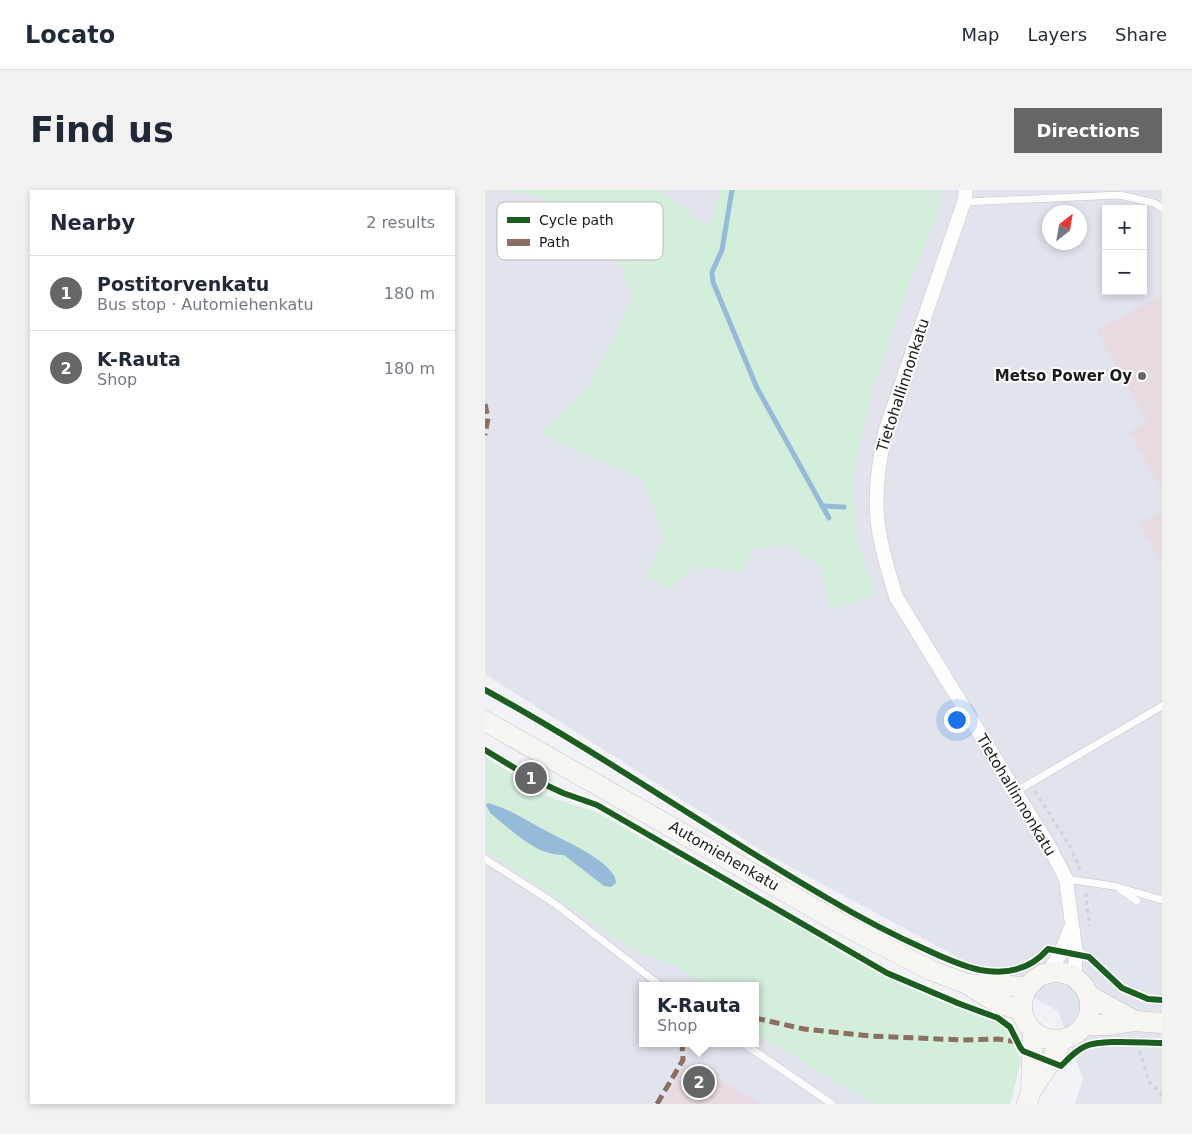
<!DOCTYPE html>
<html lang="en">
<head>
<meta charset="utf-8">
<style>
	:root { --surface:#fff; --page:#f2f2f3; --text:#1f2937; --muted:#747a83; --line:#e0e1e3; --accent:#656667 }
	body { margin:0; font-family:"DejaVu Sans",sans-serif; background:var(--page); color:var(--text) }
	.controls { position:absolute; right:15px; top:15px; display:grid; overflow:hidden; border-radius:0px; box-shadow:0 2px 8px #0003 }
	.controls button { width:45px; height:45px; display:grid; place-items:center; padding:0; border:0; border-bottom:1px solid var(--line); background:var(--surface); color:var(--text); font:25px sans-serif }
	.compass { position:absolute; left:557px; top:15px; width:45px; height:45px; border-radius:50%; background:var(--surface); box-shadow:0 2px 8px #0003; rotate:31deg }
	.you { position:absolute; left:471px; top:529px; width:18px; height:18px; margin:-12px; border:4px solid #fff; border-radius:50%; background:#1a73e8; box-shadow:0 0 0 8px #1a73e833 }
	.badge { display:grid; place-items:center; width:32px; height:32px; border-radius:50%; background:var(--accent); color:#fff; font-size:16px; font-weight:700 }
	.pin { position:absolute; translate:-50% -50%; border:2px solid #fff; box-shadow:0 1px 5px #0006 }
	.popup { position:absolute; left:154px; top:792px; width:120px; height:65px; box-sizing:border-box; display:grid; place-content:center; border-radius:0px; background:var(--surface); filter:drop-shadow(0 1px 4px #0005); font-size:16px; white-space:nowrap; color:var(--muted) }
	.popup b { font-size:19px; color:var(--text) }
	.popup::after { content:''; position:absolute; left:50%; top:100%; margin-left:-10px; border:10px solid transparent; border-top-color:var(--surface) }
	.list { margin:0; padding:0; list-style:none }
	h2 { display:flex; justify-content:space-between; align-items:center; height:65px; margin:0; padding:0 20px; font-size:21px }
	h2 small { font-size:16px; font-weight:400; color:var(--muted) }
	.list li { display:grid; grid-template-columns:32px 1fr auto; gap:15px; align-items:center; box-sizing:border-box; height:75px; padding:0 20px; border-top:1px solid var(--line) }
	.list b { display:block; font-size:19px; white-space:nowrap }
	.list p { margin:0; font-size:16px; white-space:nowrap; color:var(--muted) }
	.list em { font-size:16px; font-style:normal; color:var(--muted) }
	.map { position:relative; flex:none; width:677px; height:914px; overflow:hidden; border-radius:0px }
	header { display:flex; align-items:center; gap:30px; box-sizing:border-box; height:70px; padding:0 25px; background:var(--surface); border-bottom:1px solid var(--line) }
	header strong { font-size:24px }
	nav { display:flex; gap:28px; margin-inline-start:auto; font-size:18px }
	.intro { display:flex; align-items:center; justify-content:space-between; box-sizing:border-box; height:120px; padding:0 30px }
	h1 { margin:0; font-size:35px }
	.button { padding:12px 22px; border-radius:0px; background:var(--accent); color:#fff; font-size:18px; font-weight:700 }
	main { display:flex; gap:30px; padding:0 30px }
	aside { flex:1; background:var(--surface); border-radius:0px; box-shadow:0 2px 8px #0003 }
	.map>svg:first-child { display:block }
	.built { fill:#e1e4ec; fill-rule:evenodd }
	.green { fill:#d3efdc; fill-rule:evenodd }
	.water { fill:#95bbd9 }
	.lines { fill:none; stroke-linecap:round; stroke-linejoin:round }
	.stream { stroke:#95bbd9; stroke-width:5 }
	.building { fill:#e7dae0 }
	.lane-casing { stroke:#c4c4c7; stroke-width:8 }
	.street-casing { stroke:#c4c4c7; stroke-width:15 }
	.secondary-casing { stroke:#c4c4c7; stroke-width:21 }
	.path { stroke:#d2d3d3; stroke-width:3; stroke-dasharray:4 4; stroke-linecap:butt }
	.lane { stroke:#fdfdfe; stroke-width:7 }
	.street { stroke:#fdfdfe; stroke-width:14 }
	.secondary { stroke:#f7f5f2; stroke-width:20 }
	.quiet { stroke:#8d6e63; stroke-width:5; stroke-dasharray:10 5; stroke-linecap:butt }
	.cycleway-casing { stroke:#fff; stroke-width:9 }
	.cycleway { stroke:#1b5e20; stroke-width:6 }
	.poi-dot { fill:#656667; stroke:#fff; stroke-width:2 }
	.labels { text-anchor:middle; stroke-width:4; stroke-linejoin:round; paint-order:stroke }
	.poi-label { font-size:15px; font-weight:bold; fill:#191a1b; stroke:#fff; text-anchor:end }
	.street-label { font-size:15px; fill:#191a1b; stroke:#fff }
	.key { fill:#fff; stroke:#bababb; stroke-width:1 }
	.key-label { font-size:14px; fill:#191a1b }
</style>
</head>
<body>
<header>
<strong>Locato</strong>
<nav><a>Map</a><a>Layers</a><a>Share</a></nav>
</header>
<div class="intro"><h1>Find us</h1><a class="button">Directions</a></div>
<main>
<aside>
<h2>Nearby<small>2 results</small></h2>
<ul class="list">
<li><span class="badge">1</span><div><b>Postitorvenkatu</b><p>Bus stop · Automiehenkatu</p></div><em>180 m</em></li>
<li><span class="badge">2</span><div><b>K-Rauta</b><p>Shop</p></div><em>180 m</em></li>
</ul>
</aside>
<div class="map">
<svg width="677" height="914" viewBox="0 0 677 914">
	<rect width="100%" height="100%" fill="#f1f2f5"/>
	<g class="built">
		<path d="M0,0H677V914H590L598,889L573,821L287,667L0,484ZM621,19H658V101H621ZM564,22H594V52H564Z"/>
		<path d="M0,567L61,606L113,623L385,777L445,807L512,832L523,841L536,870L525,914H0ZM158,796H270V853H158Z"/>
	</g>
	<g class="green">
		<path d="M21,0H174L224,38L236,0H456L452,24L420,104L386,203L368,287L370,344L391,406L345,418L336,377L301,355L268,358L257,381L208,377L186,400L160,387L179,349L159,290L56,244L103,197L133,141L147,106L136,75L85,48L57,7Z"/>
		<path d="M0,567L61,606L113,623L385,777L445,807L512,832L523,841L536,870L525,914H389L270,843V796H218C200,778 182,770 157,765L0,660ZM3,613C17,616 52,633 63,642C70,649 76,659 83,667C76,663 68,666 60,662C39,652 22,637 5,623Z"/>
	</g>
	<path class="water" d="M3,613C26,619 45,633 65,643C84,653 110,664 124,679C128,684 131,687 131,693L126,697L119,696L79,665C50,666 26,639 5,623L1,615Z"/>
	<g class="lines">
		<g class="stream">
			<path d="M247,0L237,60L227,82L228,92L272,198L344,328"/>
			<path d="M337,316L359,317"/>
		</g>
	</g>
	<g class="building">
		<path d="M677,104V300L644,242L662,232L612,140Z"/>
		<path d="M677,321V375L654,334Z"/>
		<path d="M50,579L58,584L56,587L48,582Z"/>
		<path d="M202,871L276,914H177Z"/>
	</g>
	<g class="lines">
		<g class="lane-casing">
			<g id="lane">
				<path d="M479,12L635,5L669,13L677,18"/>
				<path d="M530,602L677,516"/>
				<path d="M0,669L69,713L176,796"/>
				<path d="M581,689L629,696L677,710"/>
				<path d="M636,700L652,711"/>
				<path d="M258,853L347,914"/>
			</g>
		</g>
		<g class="street-casing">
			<g id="street">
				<path d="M481,0L479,12L400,242C395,269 390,296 392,324C394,352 403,380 411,407L565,658L581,689L591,764L589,787"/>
				<path d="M563,783L576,762L586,737"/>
			</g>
		</g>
		<g class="secondary-casing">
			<g id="secondary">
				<path d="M0,531L360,736L445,780L482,794L511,812L537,821"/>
				<circle cx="571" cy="816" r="34"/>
				<path d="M484,794L543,797"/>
				<path d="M603,805L650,831"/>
				<path d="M599,835H625L650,831L677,833"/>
				<path d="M546,901L566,871L577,850"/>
				<path d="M542,914L546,901L548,841"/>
			</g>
		</g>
		<g class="path">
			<path d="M550,601L586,658L595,680"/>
			<path d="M601,703L604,736"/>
			<path d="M652,853L664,892L677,905"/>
		</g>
		<use href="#lane" class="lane"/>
		<use href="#street" class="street"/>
		<use href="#secondary" class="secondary"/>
		<g class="quiet">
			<path d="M0,214L3,228L0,245"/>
			<path d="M270,828L319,839L385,846L478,850L513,849L533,852"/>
			<path d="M172,914L198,870L197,853"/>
		</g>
		<g class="cycleway-casing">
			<g id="cycleway">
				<path d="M0,500C117,564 226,641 342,708C374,727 408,745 442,760C459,768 477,776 495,780C522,785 545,780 563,759L604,767L637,798L663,809L677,810"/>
				<path d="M0,560L46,588L78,603L112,615L402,783L475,814L513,828L525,837L535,857L538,861L576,876C584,868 591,860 601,856C617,849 658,853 677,853"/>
			</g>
		</g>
		<use href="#cycleway" class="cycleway"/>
	</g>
	<circle class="poi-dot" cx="657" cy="186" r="5"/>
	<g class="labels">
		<g class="poi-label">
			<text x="647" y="191">Metso Power Oy</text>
		</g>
		<g class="street-label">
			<text transform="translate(418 195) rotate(-72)" y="5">Tietohallinnonkatu</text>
			<text transform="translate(531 605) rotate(59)" y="5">Tietohallinnonkatu</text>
			<text transform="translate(239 666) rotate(30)" y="5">Automiehenkatu</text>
		</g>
	</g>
	<rect x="12" y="12" width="166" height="58" rx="8" class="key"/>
	<rect x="22" y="27" width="23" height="6" fill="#1b5e20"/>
	<rect x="22" y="49" width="23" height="7" fill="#8d6e63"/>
	<g class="key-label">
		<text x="54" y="35">Cycle path</text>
		<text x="54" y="57">Path</text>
	</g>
</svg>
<div class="controls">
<button>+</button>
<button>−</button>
</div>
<svg class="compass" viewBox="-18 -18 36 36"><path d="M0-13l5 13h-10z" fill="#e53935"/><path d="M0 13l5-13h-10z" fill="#747a83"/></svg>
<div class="you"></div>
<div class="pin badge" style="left:46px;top:588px">1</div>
<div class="pin badge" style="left:214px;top:892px">2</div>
<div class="popup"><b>K-Rauta</b>Shop</div>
</div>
</main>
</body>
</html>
